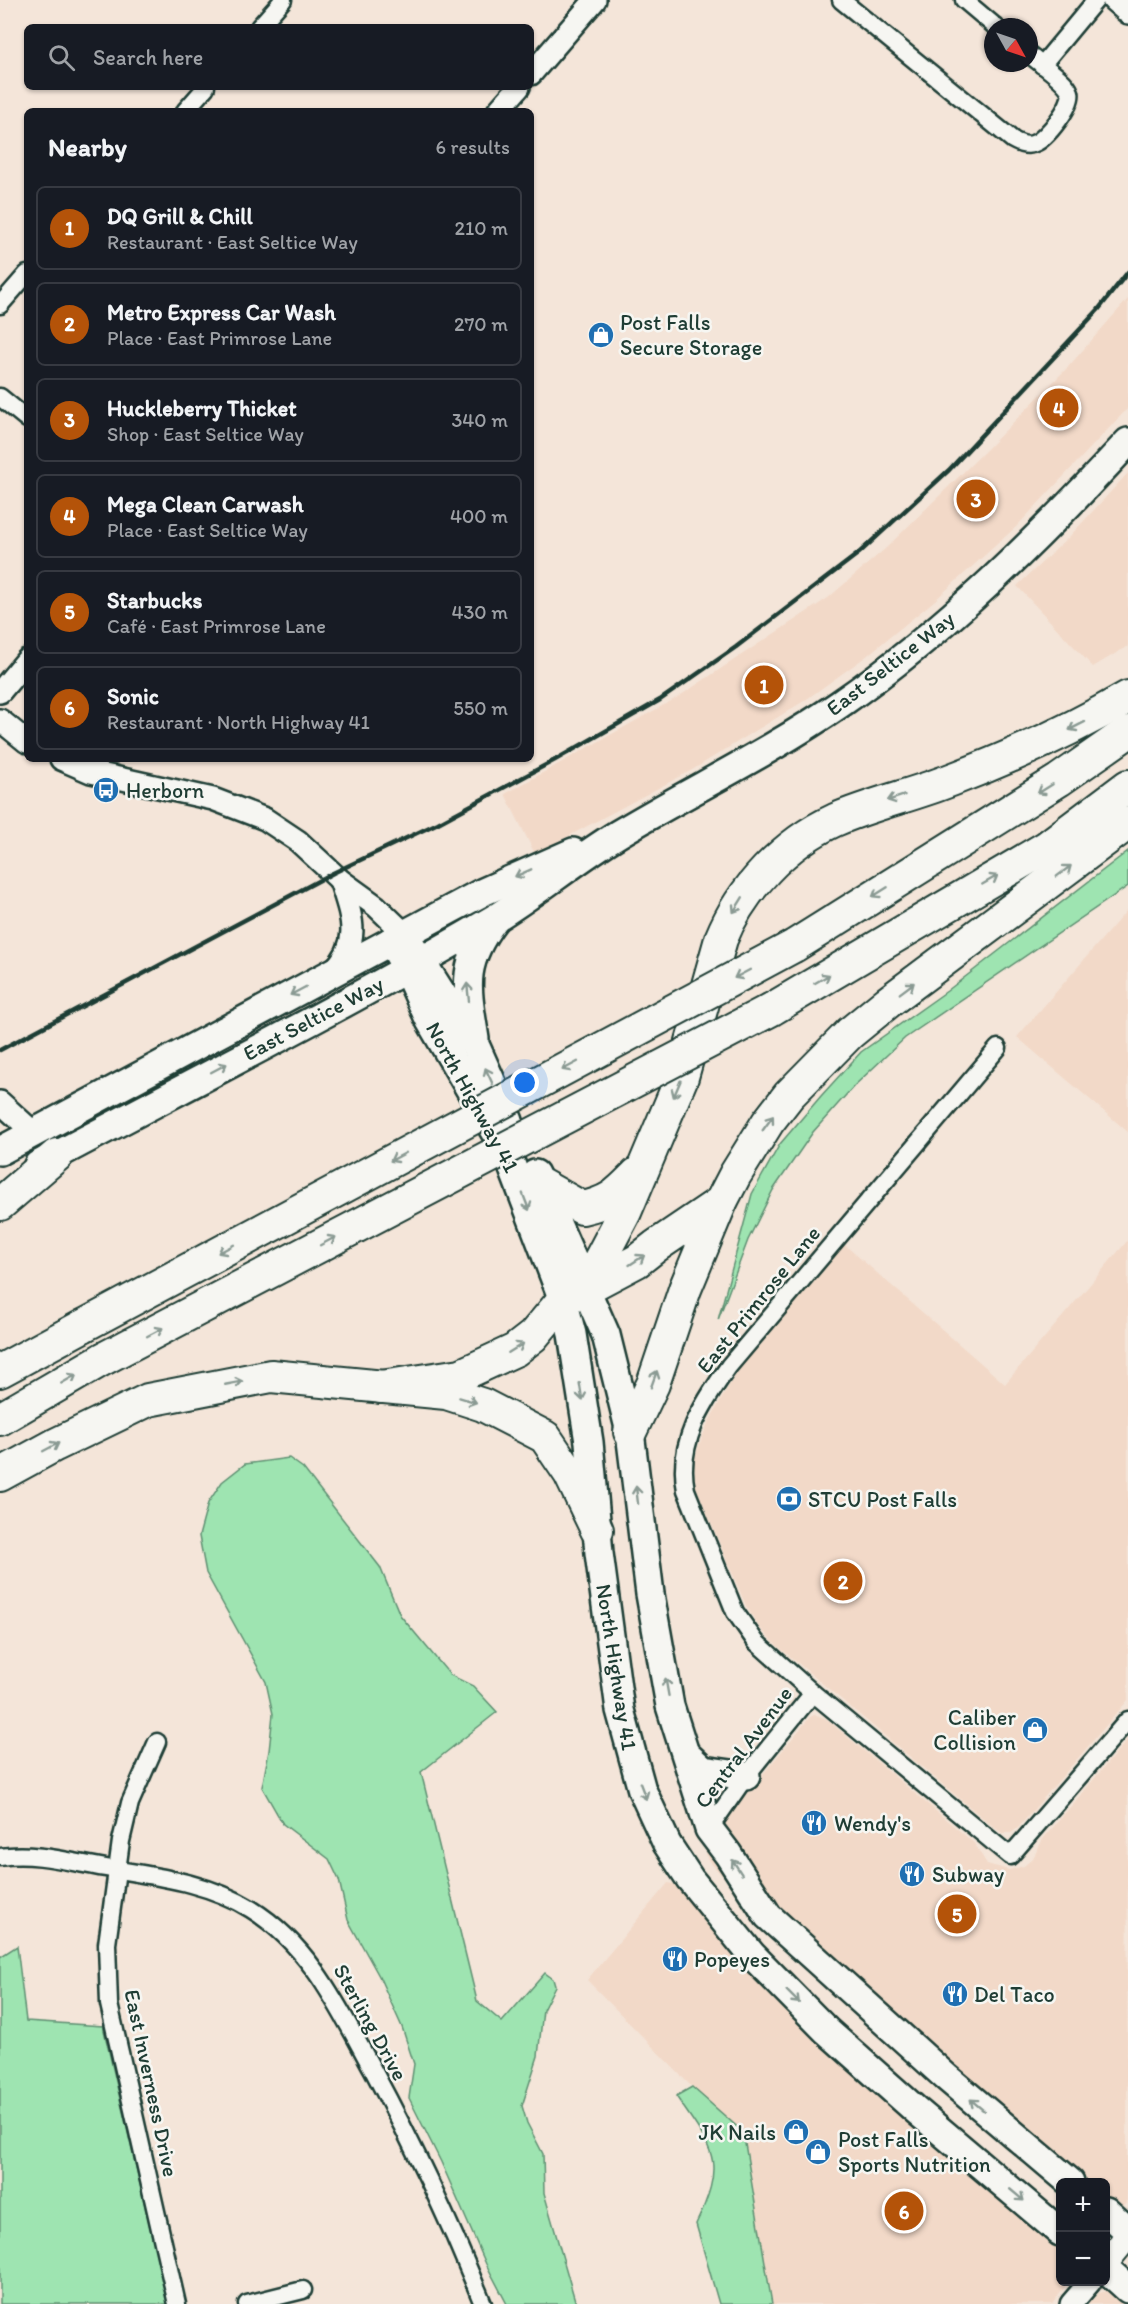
<!DOCTYPE html>
<html lang="en">
<head>
<meta charset="utf-8">
<style>
	:root { --surface:#171b24; --page:#20242c; --text:#f1f3f6; --muted:#9ea1a6; --line:#363941; --accent:#b45309 }
	body { margin:0; font-family:Itim,sans-serif; background:var(--page); color:var(--text) }
	.controls { position:absolute; right:18px; bottom:18px; display:grid; overflow:hidden; border-radius:9px; box-shadow:0 2px 4px #0004 }
	.controls button { width:54px; height:54px; display:grid; place-items:center; padding:0; border:0; border-bottom:2px solid var(--line); background:var(--surface); color:var(--text); font:30px sans-serif }
	.compass { position:absolute; left:984px; top:18px; width:54px; height:54px; border-radius:50%; background:var(--surface); box-shadow:0 2px 4px #0004; rotate:130deg }
	.you { position:absolute; left:525px; top:1083px; width:21px; height:21px; margin:-15px; border:4px solid #fff; border-radius:50%; background:#1a73e8; box-shadow:0 0 0 9px #1a73e833 }
	.badge { display:grid; place-items:center; width:39px; height:39px; border-radius:50%; background:var(--accent); color:#fff; font-size:20px; font-weight:700 }
	.pin { position:absolute; translate:-50% -50%; border:3px solid #fff; box-shadow:0 2px 6px #0006 }
	.list { margin:0; padding:0; list-style:none }
	h2 { display:flex; justify-content:space-between; align-items:center; height:78px; margin:0; padding:0 24px; font-size:26px }
	h2 small { font-size:20px; font-weight:400; color:var(--muted) }
	.list li { display:grid; grid-template-columns:39px 1fr auto; gap:18px; align-items:center; box-sizing:border-box; height:84px; margin:0 12px 12px; padding:0 12px; border:2px solid var(--line); border-radius:9px }
	.list b { display:block; font-size:22px; white-space:nowrap }
	.list p { margin:0; font-size:20px; white-space:nowrap; color:var(--muted) }
	.list em { font-size:20px; font-style:normal; color:var(--muted) }
	.icon { flex:none; width:33px; height:33px; fill:none; stroke:currentColor; stroke-width:2; stroke-linecap:round; stroke-linejoin:round }
	.map { position:relative; flex:none; width:1128px; height:2304px; overflow:hidden }
	.search { position:absolute; background:var(--surface); box-shadow:0 2px 4px #0004; left:24px; top:24px; width:510px; height:66px; display:flex; align-items:center; gap:15px; box-sizing:border-box; padding:0 21px; border-radius:9px; color:var(--muted); font-size:22px }
	.panel { position:absolute; background:var(--surface); box-shadow:0 2px 4px #0004; left:24px; top:108px; width:510px; height:654px; border-radius:9px }
	.map>svg:first-child { display:block }
	.built { fill:#f2d9c8 }
	.green { fill:#9ee4b1; stroke:#5e9072; stroke-width:1.5 }
	.lines { fill:none; stroke-linecap:round; stroke-linejoin:round }
	.minor-casing { stroke:#1f3d34; stroke-width:21 }
	.tertiary-casing { stroke:#1f3d34; stroke-width:26 }
	.secondary-casing { stroke:#1f3d34; stroke-width:28 }
	.primary-casing { stroke:#1f3d34; stroke-width:32 }
	.motorway-casing { stroke:#1f3d34; stroke-width:36 }
	.minor { stroke:#f6f6f2; stroke-width:16 }
	.tertiary { stroke:#f6f6f2; stroke-width:21 }
	.secondary { stroke:#f6f6f2; stroke-width:24 }
	.primary { stroke:#f6f6f2; stroke-width:27 }
	.motorway { stroke:#f6f6f2; stroke-width:32 }
	.rail { stroke:#1f3d34; stroke-width:4.5 }
	.motorway-bridge-casing { stroke:#1f3d34; stroke-width:36; stroke-linecap:butt }
	.motorway-bridge { stroke:#f6f6f2; stroke-width:32 }
	.oneway { stroke:#8a9a93 }
	.labels { text-anchor:middle; stroke-width:5; stroke-linejoin:round; paint-order:stroke }
	.poi-label { font-size:22px; fill:#1f3d34; stroke:#f6f6f2; text-anchor:start }
	.street-label { font-size:22px; fill:#1f3d34; stroke:#f6f6f2 }
</style>
</head>
<body>
<div class="map">
<svg width="1128" height="2304" viewBox="0 0 1128 2304">
	<rect width="100%" height="100%" fill="#f4e5d9"/>
	<filter id="ink" filterUnits="userSpaceOnUse"><feTurbulence type="fractalNoise" baseFrequency=".0167" numOctaves="2"/><feDisplacementMap in="SourceGraphic" scale="12" xChannelSelector="R" yChannelSelector="G"/><feConvolveMatrix kernelMatrix="1 2 1 2 8 2 1 2 1" color-interpolation-filters="sRGB"/></filter>
	<g filter="url(#ink)">
		<g class="built">
			<path d="M1128,299V408L1016,527L934,601L864,658L804,701L692,770L535,854L505,794L678,697L828,598L886,548L985,451L1068,367Z"/>
			<path d="M1128,473V646L1093,667L1017,586L1069,537Z"/>
			<path d="M1128,909V1132L1017,1037Z"/>
			<path d="M839,1240L1005,1384L1128,1240V1700L1018,1828L1011,1833H1002L996,1829L774,1643L760,1628L746,1606L696,1487L694,1462L699,1445L708,1423L731,1382L748,1354Z"/>
			<path d="M814,1715L825,1718L974,1843L987,1864L1009,1870L1024,1866L1033,1858L1043,1839L1128,1739L1127,2203L1117,2209L1106,2212V2182H1060L757,1913L707,1859L705,1844L709,1839L810,1717Z"/>
			<path d="M668,1883L674,1884L709,1924L931,2134L1060,2251V2282H1069L1052,2304H772L743,2132L692,2087L587,1980Z"/>
			<path d="M1111,2290L1128,2299V2304H1088L1099,2293Z"/>
		</g>
		<g class="green">
			<path d="M1128,851V886L905,1038L854,1086L813,1132L773,1190L748,1240L718,1320L752,1194L780,1144L821,1096L861,1052L947,991Z"/>
			<path d="M289,1458L303,1468L380,1567L400,1615L450,1675L473,1686L497,1712L421,1772L477,2001L502,2022L545,1973L553,1979L555,1986L543,2010L538,2056L522,2106L527,2123L543,2154L544,2193L576,2304H507L486,2264L441,2162L409,2098L414,2064L402,2027L379,1976L348,1920L339,1880L329,1859L283,1824L262,1787L269,1751L273,1714L266,1682L206,1573L199,1536L208,1503L222,1482L245,1464Z"/>
			<path d="M17,1946L26,2021L103,2026L168,2304H0V1957Z"/>
			<path d="M692,2087L743,2132L772,2304H719L696,2224C727,2159 713,2151 676,2096Z"/>
		</g>
		<g class="lines">
			<g class="minor-casing">
				<g id="minor">
					<path d="M841,0L1013,140C1020,144 1028,147 1035,143C1046,139 1074,104 1070,92C1066,80 1039,63 1029,54"/>
					<path d="M964,0L996,27"/>
					<path d="M259,27L283,0"/>
					<path d="M1042,65L1096,0"/>
					<path d="M185,111L206,87"/>
					<path d="M0,305L27,274"/>
					<path d="M0,397L27,419"/>
					<path d="M998,1048L729,1366C703,1403 676,1443 686,1490L735,1612L756,1642L813,1693L1010,1856L1128,1720"/>
					<path d="M157,1742L130,1803L121,1841L107,1944L109,2004L177,2304"/>
					<path d="M709,1829L746,1776L813,1693"/>
					<path d="M0,1857C36,1851 77,1864 112,1869C160,1877 209,1883 251,1909C311,1946 340,2010 373,2070C414,2146 451,2224 483,2304"/>
					<path d="M247,2304L303,2290"/>
				</g>
			</g>
			<g class="tertiary-casing">
				<g id="tertiary">
					<path d="M1113,0L1128,13"/>
					<path d="M531,74L595,0"/>
					<path d="M498,111L519,87"/>
					<path d="M0,692L27,660"/>
					<path d="M0,720L27,742"/>
					<path d="M61,759L91,772L213,799L265,819L298,841L340,880L376,906L405,934"/>
					<path d="M333,971C363,941 351,915 340,880"/>
					<path d="M0,1102L33,1132"/>
					<path d="M1071,2304L1090,2282"/>
				</g>
			</g>
			<g class="secondary-casing">
				<path id="secondary" d="M1106,2263L1128,2236"/>
			</g>
			<g class="primary-casing">
				<g id="primary">
					<path d="M391,941L406,968L430,1021L507,1153L563,1300L572,1334L589,1442L599,1553L620,1710L642,1790L667,1844L690,1879L752,1955L827,2031L917,2111L1060,2232"/>
					<path d="M413,948L477,1049L509,1121"/>
					<path d="M475,1039C467,988 460,965 494,920"/>
					<path d="M0,1151L483,892L573,852"/>
					<path d="M38,1165C190,1084 344,1007 492,920C535,894 574,861 618,834C691,790 769,753 840,704C947,630 1040,537 1128,442"/>
					<path d="M535,1174L606,1335L630,1432L650,1594L670,1706L709,1829L728,1854L768,1916L946,2077L1070,2182"/>
					<path d="M687,1755L703,1770L746,1776"/>
					<path d="M1106,2211L1128,2231"/>
					<path d="M1106,2269L1128,2289"/>
				</g>
			</g>
			<g class="motorway-casing">
				<g id="motorway">
					<path d="M794,946L1059,780L1128,732"/>
					<path d="M772,1009L1047,847L1128,786"/>
					<path d="M541,1185L582,1208C611,1202 617,1194 637,1174"/>
					<path d="M0,1204L57,1155"/>
					<path d="M585,1288L625,1212L682,1077L721,939C741,889 785,843 835,820C872,804 913,795 951,780C1012,757 1071,730 1128,697"/>
					<path d="M0,1371L83,1326"/>
					<path d="M381,1387L461,1375L515,1350L533,1336L563,1300L637,1261L656,1246L721,1202L735,1175L768,1122L789,1095L850,1033L888,1002L1128,823"/>
					<path d="M0,1419L103,1359"/>
					<path d="M630,1432L653,1384L685,1289L721,1202"/>
					<path d="M0,1475L55,1445L148,1400L271,1376L446,1393L483,1405L545,1437L570,1474L597,1530"/>
				</g>
			</g>
			<use href="#minor" class="minor"/>
			<use href="#tertiary" class="tertiary"/>
			<use href="#secondary" class="secondary"/>
			<use href="#primary" class="primary"/>
			<use href="#motorway" class="motorway"/>
			<path class="rail" d="M0,1050L333,873L438,823L555,760L660,700L736,647L859,553L949,470L1098,310L1128,272"/>
			<g class="motorway-bridge-casing">
				<g id="motorway-bridge">
					<path d="M83,1326L794,946"/>
					<path d="M103,1359L772,1009"/>
				</g>
			</g>
			<use href="#motorway-bridge" class="motorway-bridge"/>
		</g>
		<defs><path id="oneway-shaft" d="M-6 0H5M1.5-3L5.5 0L1.5 3" fill="none" stroke-width="1.6" stroke-linecap="round" stroke-linejoin="round" transform="scale(1.5)"/></defs>
		<g class="oneway">
			<use href="#oneway-shaft" transform="translate(1077 726) rotate(153)"/>
			<use href="#oneway-shaft" transform="translate(1045 789) rotate(148)"/>
			<use href="#oneway-shaft" transform="translate(896 798) rotate(162)"/>
			<use href="#oneway-shaft" transform="translate(1064 871) rotate(-37)"/>
			<use href="#oneway-shaft" transform="translate(523 873) rotate(156)"/>
			<use href="#oneway-shaft" transform="translate(990 880) rotate(-30)"/>
			<use href="#oneway-shaft" transform="translate(880 892) rotate(148)"/>
			<use href="#oneway-shaft" transform="translate(738 905) rotate(122)"/>
			<use href="#oneway-shaft" transform="translate(742 974) rotate(152)"/>
			<use href="#oneway-shaft" transform="translate(822 979) rotate(-30)"/>
			<use href="#oneway-shaft" transform="translate(907 988) rotate(-37)"/>
			<use href="#oneway-shaft" transform="translate(298 991) rotate(152)"/>
			<use href="#oneway-shaft" transform="translate(468 992) rotate(-96)"/>
			<use href="#oneway-shaft" transform="translate(570 1066) rotate(152)"/>
			<use href="#oneway-shaft" transform="translate(219 1068) rotate(-28)"/>
			<use href="#oneway-shaft" transform="translate(489 1076) rotate(-115)"/>
			<use href="#oneway-shaft" transform="translate(677 1089) rotate(113)"/>
			<use href="#oneway-shaft" transform="translate(768 1123) rotate(-54)"/>
			<use href="#oneway-shaft" transform="translate(398 1157) rotate(152)"/>
			<use href="#oneway-shaft" transform="translate(526 1202) rotate(69)"/>
			<use href="#oneway-shaft" transform="translate(328 1241) rotate(-28)"/>
			<use href="#oneway-shaft" transform="translate(226 1249) rotate(152)"/>
			<use href="#oneway-shaft" transform="translate(637 1260) rotate(-33)"/>
			<use href="#oneway-shaft" transform="translate(155 1332) rotate(-28)"/>
			<use href="#oneway-shaft" transform="translate(516 1348) rotate(-32)"/>
			<use href="#oneway-shaft" transform="translate(69 1379) rotate(-30)"/>
			<use href="#oneway-shaft" transform="translate(654 1379) rotate(-70)"/>
			<use href="#oneway-shaft" transform="translate(234 1383) rotate(-11)"/>
			<use href="#oneway-shaft" transform="translate(581 1392) rotate(81)"/>
			<use href="#oneway-shaft" transform="translate(468 1400) rotate(17)"/>
			<use href="#oneway-shaft" transform="translate(51 1447) rotate(-28)"/>
			<use href="#oneway-shaft" transform="translate(637 1495) rotate(-97)"/>
			<use href="#oneway-shaft" transform="translate(667 1687) rotate(-100)"/>
			<use href="#oneway-shaft" transform="translate(643 1791) rotate(69)"/>
			<use href="#oneway-shaft" transform="translate(737 1867) rotate(-123)"/>
			<use href="#oneway-shaft" transform="translate(793 1997) rotate(45)"/>
			<use href="#oneway-shaft" transform="translate(977 2105) rotate(-140)"/>
			<use href="#oneway-shaft" transform="translate(1017 2195) rotate(40)"/>
		</g>
	</g>
	<defs>
		<g id="shop-disc" transform="scale(1.35)"><circle r="9.5" fill="#1f6fb2" stroke="#f6f6f2"/><path d="M-5-2.5h2.3a2.7 3.5 0 0 1 5.4 0H5L5.5 6h-11ZM-1.5-2.5h3a1.5 2.3 0 0 0-3 0Z" fill="#fff"/></g>
		<g id="bus-disc" transform="scale(1.35)"><circle r="9.5" fill="#1f6fb2" stroke="#f6f6f2"/><path d="M-5-6H5V4H4V6H2V4H-2V6H-4V4H-5ZM-3.5-4V0h7V-4ZM-3.5 1.2v1.5H-2V1.2ZM2 1.2v1.5H3.5V1.2Z" fill="#fff"/></g>
		<g id="bank-disc" transform="scale(1.35)"><circle r="9.5" fill="#1f6fb2" stroke="#f6f6f2"/><path d="M-6-4H6V4H-6ZM0-2.3a2.3 2.3 0 1 0 0 4.6a2.3 2.3 0 1 0 0-4.6Z" fill="#fff"/></g>
		<g id="restaurant-disc" transform="scale(1.35)"><circle r="9.5" fill="#1f6fb2" stroke="#f6f6f2"/><path d="M-5-6h1v4h1v-4h1v4h1v-4h1v5L-1.5 .5V6h-2V.5L-5-1ZM5-6V6H3V1.5H1.5Q1.5-4 5-6Z" fill="#fff"/></g>
	</defs>
	<g fill-rule="evenodd">
		<use href="#shop-disc" x="601" y="335"/>
		<use href="#bus-disc" x="106" y="790"/>
		<use href="#bank-disc" x="789" y="1499"/>
		<use href="#shop-disc" x="1035" y="1730"/>
		<use href="#restaurant-disc" x="814" y="1823"/>
		<use href="#restaurant-disc" x="912" y="1874"/>
		<use href="#restaurant-disc" x="675" y="1959"/>
		<use href="#restaurant-disc" x="955" y="1994"/>
		<use href="#shop-disc" x="796" y="2132"/>
		<use href="#shop-disc" x="818" y="2152"/>
	</g>
	<g class="labels">
		<g class="poi-label">
			<text x="620" y="330">Post Falls<tspan x="620" dy="25">Secure Storage</tspan></text>
			<text x="126" y="798">Herborn</text>
			<text x="808" y="1507">STCU Post Falls</text>
			<text x="1016" y="1725" text-anchor="end">Caliber<tspan x="1016" dy="25">Collision</tspan></text>
			<text x="834" y="1831">Wendy's</text>
			<text x="932" y="1882">Subway</text>
			<text x="694" y="1967">Popeyes</text>
			<text x="974" y="2002">Del Taco</text>
			<text x="776" y="2140" text-anchor="end">JK Nails</text>
			<text x="838" y="2147">Post Falls<tspan x="838" dy="25">Sports Nutrition</tspan></text>
		</g>
		<g class="street-label">
			<text transform="translate(890 663) rotate(-38)" y="8">East Seltice Way</text>
			<text transform="translate(313 1018) rotate(-28)" y="8">East Seltice Way</text>
			<text transform="translate(473 1097) rotate(61)" y="8">North Highway 41</text>
			<text transform="translate(758 1299) rotate(-51)" y="8">East Primrose Lane</text>
			<text transform="translate(617 1667) rotate(81)" y="8">North Highway 41</text>
			<text transform="translate(743 1747) rotate(-53)" y="8">Central Avenue</text>
			<text transform="translate(371 2022) rotate(61)" y="8">Sterling Drive</text>
			<text transform="translate(152 2083) rotate(78)" y="8">East Inverness Drive</text>
		</g>
	</g>
</svg>
<div class="controls">
<button>+</button>
<button>−</button>
</div>
<svg class="compass" viewBox="-18 -18 36 36"><path d="M0-13l5 13h-10z" fill="#e53935"/><path d="M0 13l5-13h-10z" fill="#9ea1a6"/></svg>
<div class="you"></div>
<div class="pin badge" style="left:764px;top:685px">1</div>
<div class="pin badge" style="left:843px;top:1581px">2</div>
<div class="pin badge" style="left:976px;top:499px">3</div>
<div class="pin badge" style="left:1059px;top:408px">4</div>
<div class="pin badge" style="left:957px;top:1914px">5</div>
<div class="pin badge" style="left:904px;top:2211px">6</div>
<div class="search"><svg class="icon" aria-label="search" viewBox="0 0 24 24"><circle cx="10" cy="10" r="6"/><path d="M15 15l6 6"/></svg>Search here</div>
<section class="panel">
<h2>Nearby<small>6 results</small></h2>
<ul class="list">
<li><span class="badge">1</span><div><b>DQ Grill &amp; Chill</b><p>Restaurant · East Seltice Way</p></div><em>210 m</em></li>
<li><span class="badge">2</span><div><b>Metro Express Car Wash</b><p>Place · East Primrose Lane</p></div><em>270 m</em></li>
<li><span class="badge">3</span><div><b>Huckleberry Thicket</b><p>Shop · East Seltice Way</p></div><em>340 m</em></li>
<li><span class="badge">4</span><div><b>Mega Clean Carwash</b><p>Place · East Seltice Way</p></div><em>400 m</em></li>
<li><span class="badge">5</span><div><b>Starbucks</b><p>Café · East Primrose Lane</p></div><em>430 m</em></li>
<li><span class="badge">6</span><div><b>Sonic</b><p>Restaurant · North Highway 41</p></div><em>550 m</em></li>
</ul>
</section>
</div>
</body>
</html>
